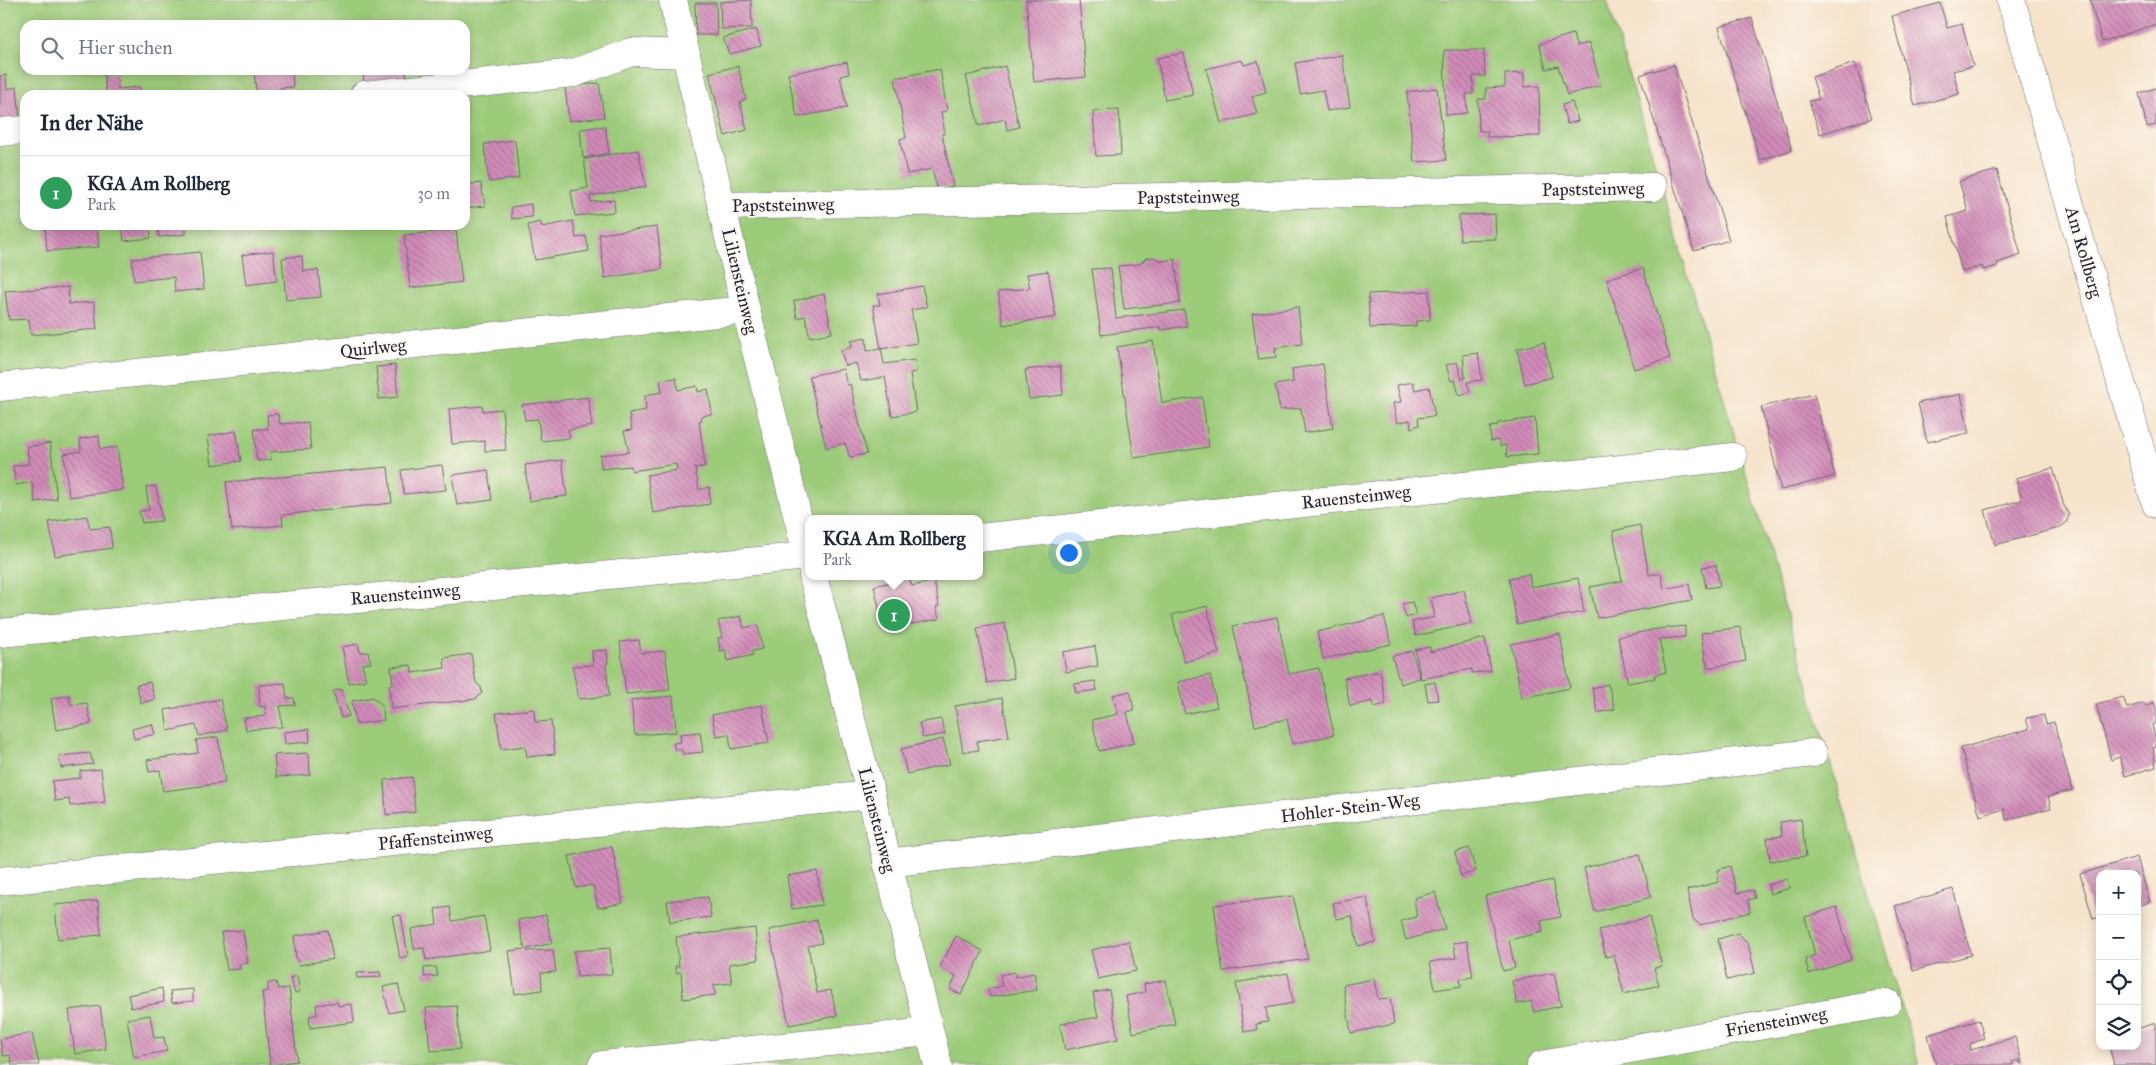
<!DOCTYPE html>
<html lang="de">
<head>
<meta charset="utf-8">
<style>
	:root { --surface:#fff; --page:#f6f6f7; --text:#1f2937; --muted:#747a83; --line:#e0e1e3; --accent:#c8321e }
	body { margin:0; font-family:"IM FELL Great Primer",serif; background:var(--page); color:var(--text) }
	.controls { position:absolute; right:15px; bottom:15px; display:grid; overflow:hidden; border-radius:10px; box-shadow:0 2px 12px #0003 }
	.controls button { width:45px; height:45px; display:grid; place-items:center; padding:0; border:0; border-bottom:1px solid var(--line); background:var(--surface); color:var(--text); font:25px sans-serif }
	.you { position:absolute; left:1068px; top:552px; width:18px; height:18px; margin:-12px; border:4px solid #fff; border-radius:50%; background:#1a73e8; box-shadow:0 0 0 8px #1a73e833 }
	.badge { display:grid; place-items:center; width:32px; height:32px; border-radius:50%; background:var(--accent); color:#fff; font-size:16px; font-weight:700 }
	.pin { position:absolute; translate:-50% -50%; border:2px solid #fff; box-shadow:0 1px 5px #0006 }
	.popup { position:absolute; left:805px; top:515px; width:178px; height:65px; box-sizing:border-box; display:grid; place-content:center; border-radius:10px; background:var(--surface); filter:drop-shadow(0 1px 4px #0005); font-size:16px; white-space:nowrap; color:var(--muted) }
	.popup b { font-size:19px; color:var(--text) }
	.popup::after { content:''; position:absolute; left:50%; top:100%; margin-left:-10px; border:10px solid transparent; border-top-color:var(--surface) }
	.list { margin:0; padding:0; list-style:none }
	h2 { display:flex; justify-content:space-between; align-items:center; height:65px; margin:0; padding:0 20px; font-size:21px }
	h2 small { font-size:16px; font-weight:400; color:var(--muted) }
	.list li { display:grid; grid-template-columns:32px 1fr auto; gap:15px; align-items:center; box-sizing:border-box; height:75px; padding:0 20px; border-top:1px solid var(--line) }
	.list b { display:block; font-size:19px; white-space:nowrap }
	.list p { margin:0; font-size:16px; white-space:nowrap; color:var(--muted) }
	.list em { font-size:16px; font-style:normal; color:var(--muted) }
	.icon { flex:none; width:28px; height:28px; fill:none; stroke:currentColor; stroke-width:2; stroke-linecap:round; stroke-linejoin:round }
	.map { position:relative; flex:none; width:2156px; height:1065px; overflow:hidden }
	.search { position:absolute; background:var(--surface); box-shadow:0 2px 12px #0003; left:20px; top:20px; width:450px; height:55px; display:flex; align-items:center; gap:12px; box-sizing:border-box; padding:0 18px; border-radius:15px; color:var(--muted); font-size:19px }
	.panel { position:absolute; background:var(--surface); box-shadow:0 2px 12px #0003; left:20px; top:90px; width:450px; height:140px; border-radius:15px }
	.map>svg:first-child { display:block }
	.garden { fill:#9ccb79; stroke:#5f765a; fill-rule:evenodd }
	.building { fill:url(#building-back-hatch) }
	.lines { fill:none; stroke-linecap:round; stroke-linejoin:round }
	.minor-casing { stroke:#6c666d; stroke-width:29 }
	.minor { stroke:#fff; stroke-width:28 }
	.labels { text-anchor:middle; stroke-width:4; stroke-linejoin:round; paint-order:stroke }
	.street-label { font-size:18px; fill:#22223b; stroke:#fbf7ec }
</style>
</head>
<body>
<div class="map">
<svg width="2156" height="1065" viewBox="0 0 2156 1065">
	<defs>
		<pattern id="building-back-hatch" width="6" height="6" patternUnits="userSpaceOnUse" patternTransform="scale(1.25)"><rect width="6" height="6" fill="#d28cb9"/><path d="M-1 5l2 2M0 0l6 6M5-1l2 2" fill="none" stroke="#aa7298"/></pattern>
	</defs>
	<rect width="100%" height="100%" fill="#fbf7ec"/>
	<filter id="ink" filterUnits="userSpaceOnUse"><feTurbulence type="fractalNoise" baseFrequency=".02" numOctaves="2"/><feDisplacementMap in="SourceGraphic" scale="10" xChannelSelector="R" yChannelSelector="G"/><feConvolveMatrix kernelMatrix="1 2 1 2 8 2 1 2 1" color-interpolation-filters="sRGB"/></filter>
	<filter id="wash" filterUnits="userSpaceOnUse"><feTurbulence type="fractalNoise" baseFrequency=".0096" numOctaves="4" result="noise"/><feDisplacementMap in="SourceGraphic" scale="20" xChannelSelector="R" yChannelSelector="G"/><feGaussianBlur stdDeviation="1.12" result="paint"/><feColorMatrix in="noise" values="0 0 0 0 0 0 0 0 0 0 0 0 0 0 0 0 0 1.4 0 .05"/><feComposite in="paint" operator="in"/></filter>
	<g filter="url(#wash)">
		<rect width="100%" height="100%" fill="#f6e3cb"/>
		<path class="garden" d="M0,0H1607L1919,1065H0ZM25,25H465V70H25ZM25,95H465V225H25ZM809,519H979V576H809Z"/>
		<g id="blocks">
			<g class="building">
				<path d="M751,0L752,28L721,29L720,2Z"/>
				<path d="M1026,0H1079L1086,77L1034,82Z"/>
				<path d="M2090,0H2155L2156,24L2102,42Z"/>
				<path d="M695,3H716L717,35H696Z"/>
				<path d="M1940,3L1947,28L1962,24L1973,66L1953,71L1959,94L1915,106L1892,16Z"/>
				<path d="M1752,18L1792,150L1760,160L1719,27Z"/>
				<path d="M756,29L761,46L729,54L723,38Z"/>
				<path d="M1573,34L1576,46L1589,43L1601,85L1567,95L1558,66L1546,69L1539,44Z"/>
				<path d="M1444,50H1484L1485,76H1473V94H1466L1467,113L1446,115Z"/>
				<path d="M1184,53L1193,95L1165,100L1157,58Z"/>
				<path d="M1342,55L1350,107L1327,111L1323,90L1300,94L1295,63Z"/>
				<path d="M1242,60L1244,65L1258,61L1266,92L1252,96L1257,114L1221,123L1206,69Z"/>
				<path d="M847,62L849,74L840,76L847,108L797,117L788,74Z"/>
				<path d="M1855,63L1872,118L1820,134L1809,101L1819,99L1812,77Z"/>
				<path d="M1674,65L1729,240L1694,251L1640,75Z"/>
				<path d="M738,66L746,99L740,102L747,130L725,136L709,73Z"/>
				<path d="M1005,66L1019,127L1007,130L1005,119L979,126L966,76Z"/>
				<path d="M940,69L947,111L941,112L945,133L942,134L953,186L937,189L932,169L907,174L900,139L906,138L895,78Z"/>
				<path d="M254,70H292L293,87L280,88L281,95H259L258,90H256Z"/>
				<path d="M363,70H406L407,82L364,86Z"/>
				<path d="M1524,73V87L1539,86L1540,136L1487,137L1488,131H1479L1478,99H1486V88L1505,87V74Z"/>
				<path d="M117,74L118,89L140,87L141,95H106L104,75Z"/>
				<path d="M6,75L7,89L17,87L20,120L0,122V76Z"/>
				<path d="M599,83L604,117L569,121L565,87Z"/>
				<path d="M1437,88L1446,160L1414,162L1407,92Z"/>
				<path d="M2156,88V125L2147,127L2139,93Z"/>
				<path d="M1572,102L1578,121L1567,124L1562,105Z"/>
				<path d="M1119,110L1121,155L1096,156L1093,111Z"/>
				<path d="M605,126L609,153L583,158L580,129Z"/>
				<path d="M515,140L519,178L489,182L484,144Z"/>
				<path d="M638,150L646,187L590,196L591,202L614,200L615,212L575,216L571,191L588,188L584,159Z"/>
				<path d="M1997,170L2021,255L1997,263L1998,266L1983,270L1982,266L1962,272L1947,217L1968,211L1959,181Z"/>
				<path d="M481,183L485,206L465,208V185Z"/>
				<path d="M531,204L532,217L512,219L511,207Z"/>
				<path d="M1495,214L1496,239L1460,240L1459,215Z"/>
				<path d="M573,221L576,238L586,236L589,251L535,260L528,225L540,222L542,227Z"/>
				<path d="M45,225H97L99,247L47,251Z"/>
				<path d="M122,225H150L151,238L124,241Z"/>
				<path d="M157,225H186V234L159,237Z"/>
				<path d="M657,227L662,269L605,278L599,234Z"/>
				<path d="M456,230L462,282L410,288L404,235Z"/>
				<path d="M273,251L277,281L246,285L242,255Z"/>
				<path d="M200,252L204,289L175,292L174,277L134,281L132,259Z"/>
				<path d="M302,256L303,271L318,270L321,297L286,300L282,258Z"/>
				<path d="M1154,257L1161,261L1175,259L1180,303L1124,309L1118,266L1140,264L1146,258Z"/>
				<path d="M1111,268L1116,318L1184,310L1187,326L1161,330V327L1101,335L1092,269Z"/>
				<path d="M1643,268L1670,358L1634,369L1607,279Z"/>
				<path d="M1048,271L1056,317L1003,325L998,292L1030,288L1027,274Z"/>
				<path d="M922,286L927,307L911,310L917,343L881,349L873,305H880L878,294Z"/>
				<path d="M68,287L69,304L94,302L97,329L31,335L29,319L9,320L5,291Z"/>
				<path d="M1429,291L1430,320L1416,321V326L1370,328L1368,294Z"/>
				<path d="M824,294L832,333L810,337L805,316L797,318L794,301Z"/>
				<path d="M1298,307L1302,344L1275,348L1276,357L1258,359L1252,314Z"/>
				<path d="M866,338L867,351L881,349L884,364L915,360L916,372L910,373L916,412L892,416L885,377L861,381L856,363L845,366L841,350L852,347L851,341Z"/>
				<path d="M1153,341L1162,403L1202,397L1209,447L1134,458L1117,347Z"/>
				<path d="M1544,342L1552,377L1525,384L1517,349Z"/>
				<path d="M1478,353L1482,380L1467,382L1470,392L1459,395L1455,380L1451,381L1446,365L1457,362L1462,379L1465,378L1463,355Z"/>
				<path d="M1323,364L1333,428L1305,433L1301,408L1280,410L1275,385L1293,382L1292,369Z"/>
				<path d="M395,365L398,397L379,399L376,367Z"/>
				<path d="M1060,366L1063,395L1029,399L1025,370Z"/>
				<path d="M843,369L847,385L850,384L867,454L850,457L845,443L826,448L809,376Z"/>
				<path d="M676,378L678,390L697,386L698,392L708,389L712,414L701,416L702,420L699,421L705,466L695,468L699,490L709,487L710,504L653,513L647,475L677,470L676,464L632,471L631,466L601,469L600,455L629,452L624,431L632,430L629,413L646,410L645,395L662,392L660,380Z"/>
				<path d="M1413,382L1415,390L1429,387L1435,416L1418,418L1419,425L1411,428L1410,420L1397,423L1393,403L1401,402L1397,385Z"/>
				<path d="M1814,394L1835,476L1781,490L1761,407Z"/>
				<path d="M1961,394L1969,433L1927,442L1918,403Z"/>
				<path d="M588,397L592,426L568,430L570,438L541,441L538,419L525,420L522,405Z"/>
				<path d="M482,406L483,411L502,409L506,450L485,451V441L452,444L449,409Z"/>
				<path d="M278,414L280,424L308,422L311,449L270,452L271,460L257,461L254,429H268L267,415Z"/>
				<path d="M1535,418L1538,454L1507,457L1506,445L1500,446L1499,440L1491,441L1490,427L1497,426L1498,423Z"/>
				<path d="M236,431L241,461L212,465L208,436Z"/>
				<path d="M99,436L100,449L117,447L123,490L69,497L64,454L81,451L80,439Z"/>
				<path d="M50,443L57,499L35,502L32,482L16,485L13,466L29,464L27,447Z"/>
				<path d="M562,460L567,496L529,501L525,465Z"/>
				<path d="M442,465L446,490L404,494L401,470Z"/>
				<path d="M388,467L392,503L282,515L283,525L232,530L226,482Z"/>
				<path d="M2053,468L2064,506L2069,515L2066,523L2059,528L1995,545L1985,510L2022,500L2016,478Z"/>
				<path d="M488,470L492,500L457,505L452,475Z"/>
				<path d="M156,486L162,521L142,523L139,511L149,510L146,487Z"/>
				<path d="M87,516L90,529L110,527L112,548L55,556L49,522Z"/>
				<path d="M1640,525L1649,575L1661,573L1664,589L1689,584L1692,600L1597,618L1590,587L1622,581L1613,531Z"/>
				<path d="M1716,565L1720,586L1706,588L1702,567Z"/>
				<path d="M1529,574L1531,587L1578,578L1584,612L1517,624L1509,578Z"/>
				<path d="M909,578L912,586L934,581L939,606L936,607L939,619L884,630L874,586Z"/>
				<path d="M1464,590L1472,623L1416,636L1412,622L1435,617L1431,598Z"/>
				<path d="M1412,602L1416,615L1406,618L1402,604Z"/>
				<path d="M1207,606L1219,653L1184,662L1172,615Z"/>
				<path d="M741,616L744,628L758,625L762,649L752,651L753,655L727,661L725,650L720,651L718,638L722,637L718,621Z"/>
				<path d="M1384,616L1391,644L1323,659L1317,632Z"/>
				<path d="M1277,617L1289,674L1319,668L1334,735L1292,744L1287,719L1255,726L1233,626Z"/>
				<path d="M1005,623L1014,678L987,683L977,628Z"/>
				<path d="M1685,626V637L1659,639L1666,672L1654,675L1655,678L1628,683L1618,637L1657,629Z"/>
				<path d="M1740,627L1746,661L1707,668L1701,633Z"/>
				<path d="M1560,634L1570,688L1522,698L1511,644Z"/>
				<path d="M1485,638L1491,671L1472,673V669L1421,679L1415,650L1430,647V652Z"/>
				<path d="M639,640L641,653L665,651L670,690L626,694L620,642Z"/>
				<path d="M358,644L360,652H368L371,663L362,664L366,680L349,683L342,647Z"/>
				<path d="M1095,646L1098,666L1066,672L1063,652Z"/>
				<path d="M607,650L608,663L606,664L609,696L579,699L572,666L593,665L592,651Z"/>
				<path d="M1412,651L1420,678L1400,684L1392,656Z"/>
				<path d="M471,654L476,683L481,687L482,693L476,699L391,709L389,685L393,684L391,667L411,665L412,673L445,668L444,658Z"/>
				<path d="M1380,671L1386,704L1374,707L1373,701L1350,706L1344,678Z"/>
				<path d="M1210,675L1217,707L1185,714L1178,682Z"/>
				<path d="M1095,681L1097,690L1076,693L1074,684Z"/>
				<path d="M150,682L155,699L141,703L136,685Z"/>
				<path d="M1435,682L1438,700L1428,701L1425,684Z"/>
				<path d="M285,683L287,698H294L295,705L280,706L282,727L246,730L244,718L266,716L265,706L260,707L259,685Z"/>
				<path d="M1608,684L1615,709L1598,713L1592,688Z"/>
				<path d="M342,689L349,716L341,718L333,691Z"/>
				<path d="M1130,691L1134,710L1127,712L1134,743L1099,751L1092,720L1118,714L1113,695Z"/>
				<path d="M69,695L71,705L87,703L91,724L56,730L51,699Z"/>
				<path d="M673,696L676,732L635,735L631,700Z"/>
				<path d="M373,697L382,705L384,720L356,724L352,701Z"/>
				<path d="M2123,697L2127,708L2144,703L2146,706L2154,702L2156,708V723L2152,725L2156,741V747L2153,748L2156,767L2125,776L2120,757L2111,760L2096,704Z"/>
				<path d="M1002,698L1009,736L977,741L979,750L963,752L955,706Z"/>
				<path d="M220,699L227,730L199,736L196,725L168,731L165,710Z"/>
				<path d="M762,705L769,743L731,749L729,734L716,736L712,715Z"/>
				<path d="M534,709L535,722L551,721L555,754L527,757L525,746L501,749L496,713Z"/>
				<path d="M2044,715L2046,724L2054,722L2072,790L2048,797L2051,808L2006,820L2004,809L1980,816L1961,748L2029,729L2026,718Z"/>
				<path d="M941,719L945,734L923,738L919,723Z"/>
				<path d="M152,724L155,734L134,739L132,729Z"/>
				<path d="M309,729L310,742L285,744L284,732Z"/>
				<path d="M700,732L703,752L683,754L682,750H675L673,743L681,742L680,734Z"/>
				<path d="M218,737L225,783L163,791L160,770L149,772L147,760L198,753L196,740Z"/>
				<path d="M943,739L950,764L907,774L901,749Z"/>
				<path d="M90,753L93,764L61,768L59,756Z"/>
				<path d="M309,753L310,775L276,777L274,755Z"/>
				<path d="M101,769L105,802L70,806L69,799L55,801L52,781L80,778V771Z"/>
				<path d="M412,777L415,812L386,815L384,780Z"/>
				<path d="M1801,819L1806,856L1770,861L1767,838L1782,836L1780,822Z"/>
				<path d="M612,847L623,903L598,908L593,885L576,888L569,856Z"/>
				<path d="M1469,848L1476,871L1461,876L1455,852Z"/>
				<path d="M1640,854L1651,897L1595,912L1584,868Z"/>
				<path d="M2137,857L2150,902L2137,906V874H2100V917L2093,919L2080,874Z"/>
				<path d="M1730,866L1737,893L1753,890L1755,898L1748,900L1750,912L1700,925L1693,919L1687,890L1719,882L1717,870Z"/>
				<path d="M817,871L822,905L792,909L787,876Z"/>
				<path d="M1787,879L1790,888L1770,894L1768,885Z"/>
				<path d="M1552,880L1561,917L1541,921L1543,932L1509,940L1515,968L1503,971L1485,896Z"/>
				<path d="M1953,889L1971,955L1913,971L1895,906Z"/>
				<path d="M1435,892L1445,929L1406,940L1401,921L1417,917L1414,898Z"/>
				<path d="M1293,896L1308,959L1223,971L1214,905Z"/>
				<path d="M708,897L711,917L670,922L667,901Z"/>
				<path d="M1367,897L1375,942L1358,946L1352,916L1336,919L1333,903Z"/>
				<path d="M98,901L101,935L58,939L55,905Z"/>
				<path d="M450,907L452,921L484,916L490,950L426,960L424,948L414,949L411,929L437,924L435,909Z"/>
				<path d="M1837,907L1851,960L1809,974L1805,959L1815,955L1805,917Z"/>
				<path d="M401,915L408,956L400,958L392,916Z"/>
				<path d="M546,915L552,943L527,949V951L553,950L556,972L541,973L542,990L515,994L509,951L525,949L518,920Z"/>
				<path d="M1649,917L1662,966L1654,968L1659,985L1624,994L1614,955L1606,957L1599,930Z"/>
				<path d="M817,920L822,943L808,946L817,993L831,990L837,1016L789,1025L769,930Z"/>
				<path d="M755,928L758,960L729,964L732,983L714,985L715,995L683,999L681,972L677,973L675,966H679L676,937Z"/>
				<path d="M243,930L248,963L239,964L240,969L227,970L221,932Z"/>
				<path d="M328,930L333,959L299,965L296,958L294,936Z"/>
				<path d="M1738,933L1748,943L1755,973L1727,980L1718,939Z"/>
				<path d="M956,936L983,951L961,995L950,989L956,976L940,967Z"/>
				<path d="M1129,941L1136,971L1098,979L1091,950Z"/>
				<path d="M1467,941L1473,977L1460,979L1461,986L1435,990L1430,962L1456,958L1453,943Z"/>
				<path d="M610,948L612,974L577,977L574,951Z"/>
				<path d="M436,967L438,976L424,977V968Z"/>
				<path d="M380,972L381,977L357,978L356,973Z"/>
				<path d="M1014,972L1015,977L1034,973L1037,990L990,997L988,989L1002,986L1000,975Z"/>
				<path d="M1288,973L1293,1003L1266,1008L1268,1022L1256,1024L1257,1030L1244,1032L1236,983Z"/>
				<path d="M1554,973L1561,1006L1534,1012L1531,1001L1517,1004L1512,981Z"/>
				<path d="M297,976L300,991L295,993L290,978Z"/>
				<path d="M1374,979L1378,999L1390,998L1394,1024L1351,1033L1343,985Z"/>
				<path d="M1166,980L1175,1024L1133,1033L1126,996L1145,992L1144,984Z"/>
				<path d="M276,982L278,989L289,988L297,1061L270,1065L262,992L268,991V983Z"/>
				<path d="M398,984L404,1010L389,1013L383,987Z"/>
				<path d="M162,988L164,1002L131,1008L128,995Z"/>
				<path d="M193,989V1001L172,1003L170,991Z"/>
				<path d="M1109,990L1118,1039L1065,1050L1060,1024L1098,1017L1093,993Z"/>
				<path d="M337,1002L338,1006L352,1004L354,1022L310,1028L309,1016L317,1015L316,1005Z"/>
				<path d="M100,1006L106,1049L75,1054L69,1010Z"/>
				<path d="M457,1006L460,1049L430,1051L426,1008Z"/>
				<path d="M150,1015L154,1038L164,1037L167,1051L134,1057L127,1019Z"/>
				<path d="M1979,1020L1984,1039L1970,1044L1971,1050L2015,1037L2022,1063H2020L2019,1060L2012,1062L2013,1065H1936L1928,1035Z"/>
				<path d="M2156,1023V1065H2114L2109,1046H2137V1029Z"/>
				<path d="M32,1033L39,1065H12L10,1055L3,1056L0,1039Z"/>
			</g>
		</g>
	</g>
	<g filter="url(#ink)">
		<use href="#blocks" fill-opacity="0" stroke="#6c666d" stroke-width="1"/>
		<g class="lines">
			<g class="minor-casing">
				<g id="minor">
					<path d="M673,0L746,310L809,562"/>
					<path d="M2011,0L2156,504"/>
					<path d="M364,95L574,73L631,52L686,54"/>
					<path d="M0,132L25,130"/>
					<path d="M722,206L1653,187"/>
					<path d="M0,387L746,310"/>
					<path d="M979,538L1733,457"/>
					<path d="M813,576L871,795L938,1065"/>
					<path d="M0,633L809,556"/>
					<path d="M887,863L1813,753"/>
					<path d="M0,881L871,795"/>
					<path d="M602,1065L929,1032"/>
					<path d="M1541,1065L1887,1003"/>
				</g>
			</g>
			<use href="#minor" class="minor"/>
		</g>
	</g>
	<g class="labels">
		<g class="street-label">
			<text transform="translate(1593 189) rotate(-1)" y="6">Papststeinweg</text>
			<text transform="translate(1188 197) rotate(-1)" y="6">Papststeinweg</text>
			<text transform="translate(783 205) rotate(-1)" y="6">Papststeinweg</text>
			<text transform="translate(2084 252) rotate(74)" y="6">Am Rollberg</text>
			<text transform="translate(740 281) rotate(77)" y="6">Liliensteinweg</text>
			<text transform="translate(373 348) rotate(-6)" y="6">Quirlweg</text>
			<text transform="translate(1356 497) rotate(-6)" y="6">Rauensteinweg</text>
			<text transform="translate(405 594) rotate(-5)" y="6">Rauensteinweg</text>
			<text transform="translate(1350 808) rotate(-7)" y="6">Hohler-Stein-Weg</text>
			<text transform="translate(877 820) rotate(76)" y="6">Liliensteinweg</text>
			<text transform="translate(435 838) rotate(-6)" y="6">Pfaffensteinweg</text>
			<text transform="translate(1776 1022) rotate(-10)" y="6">Friensteinweg</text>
		</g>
	</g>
</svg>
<div class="controls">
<button>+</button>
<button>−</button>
<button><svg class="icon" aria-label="locate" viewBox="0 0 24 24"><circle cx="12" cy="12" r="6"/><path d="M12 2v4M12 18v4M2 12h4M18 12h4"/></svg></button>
<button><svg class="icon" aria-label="layers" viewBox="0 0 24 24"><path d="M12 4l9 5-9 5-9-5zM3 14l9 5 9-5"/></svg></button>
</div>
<div class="you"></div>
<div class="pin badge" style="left:894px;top:615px;background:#2e9e5b">1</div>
<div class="popup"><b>KGA Am Rollberg</b>Park</div>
<div class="search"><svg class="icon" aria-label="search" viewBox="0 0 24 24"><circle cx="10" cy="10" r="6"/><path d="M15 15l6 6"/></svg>Hier suchen</div>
<section class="panel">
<h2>In der Nähe<small></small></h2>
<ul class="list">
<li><span class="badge" style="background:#2e9e5b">1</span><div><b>KGA Am Rollberg</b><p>Park</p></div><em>30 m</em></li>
</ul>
</section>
</div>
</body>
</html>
